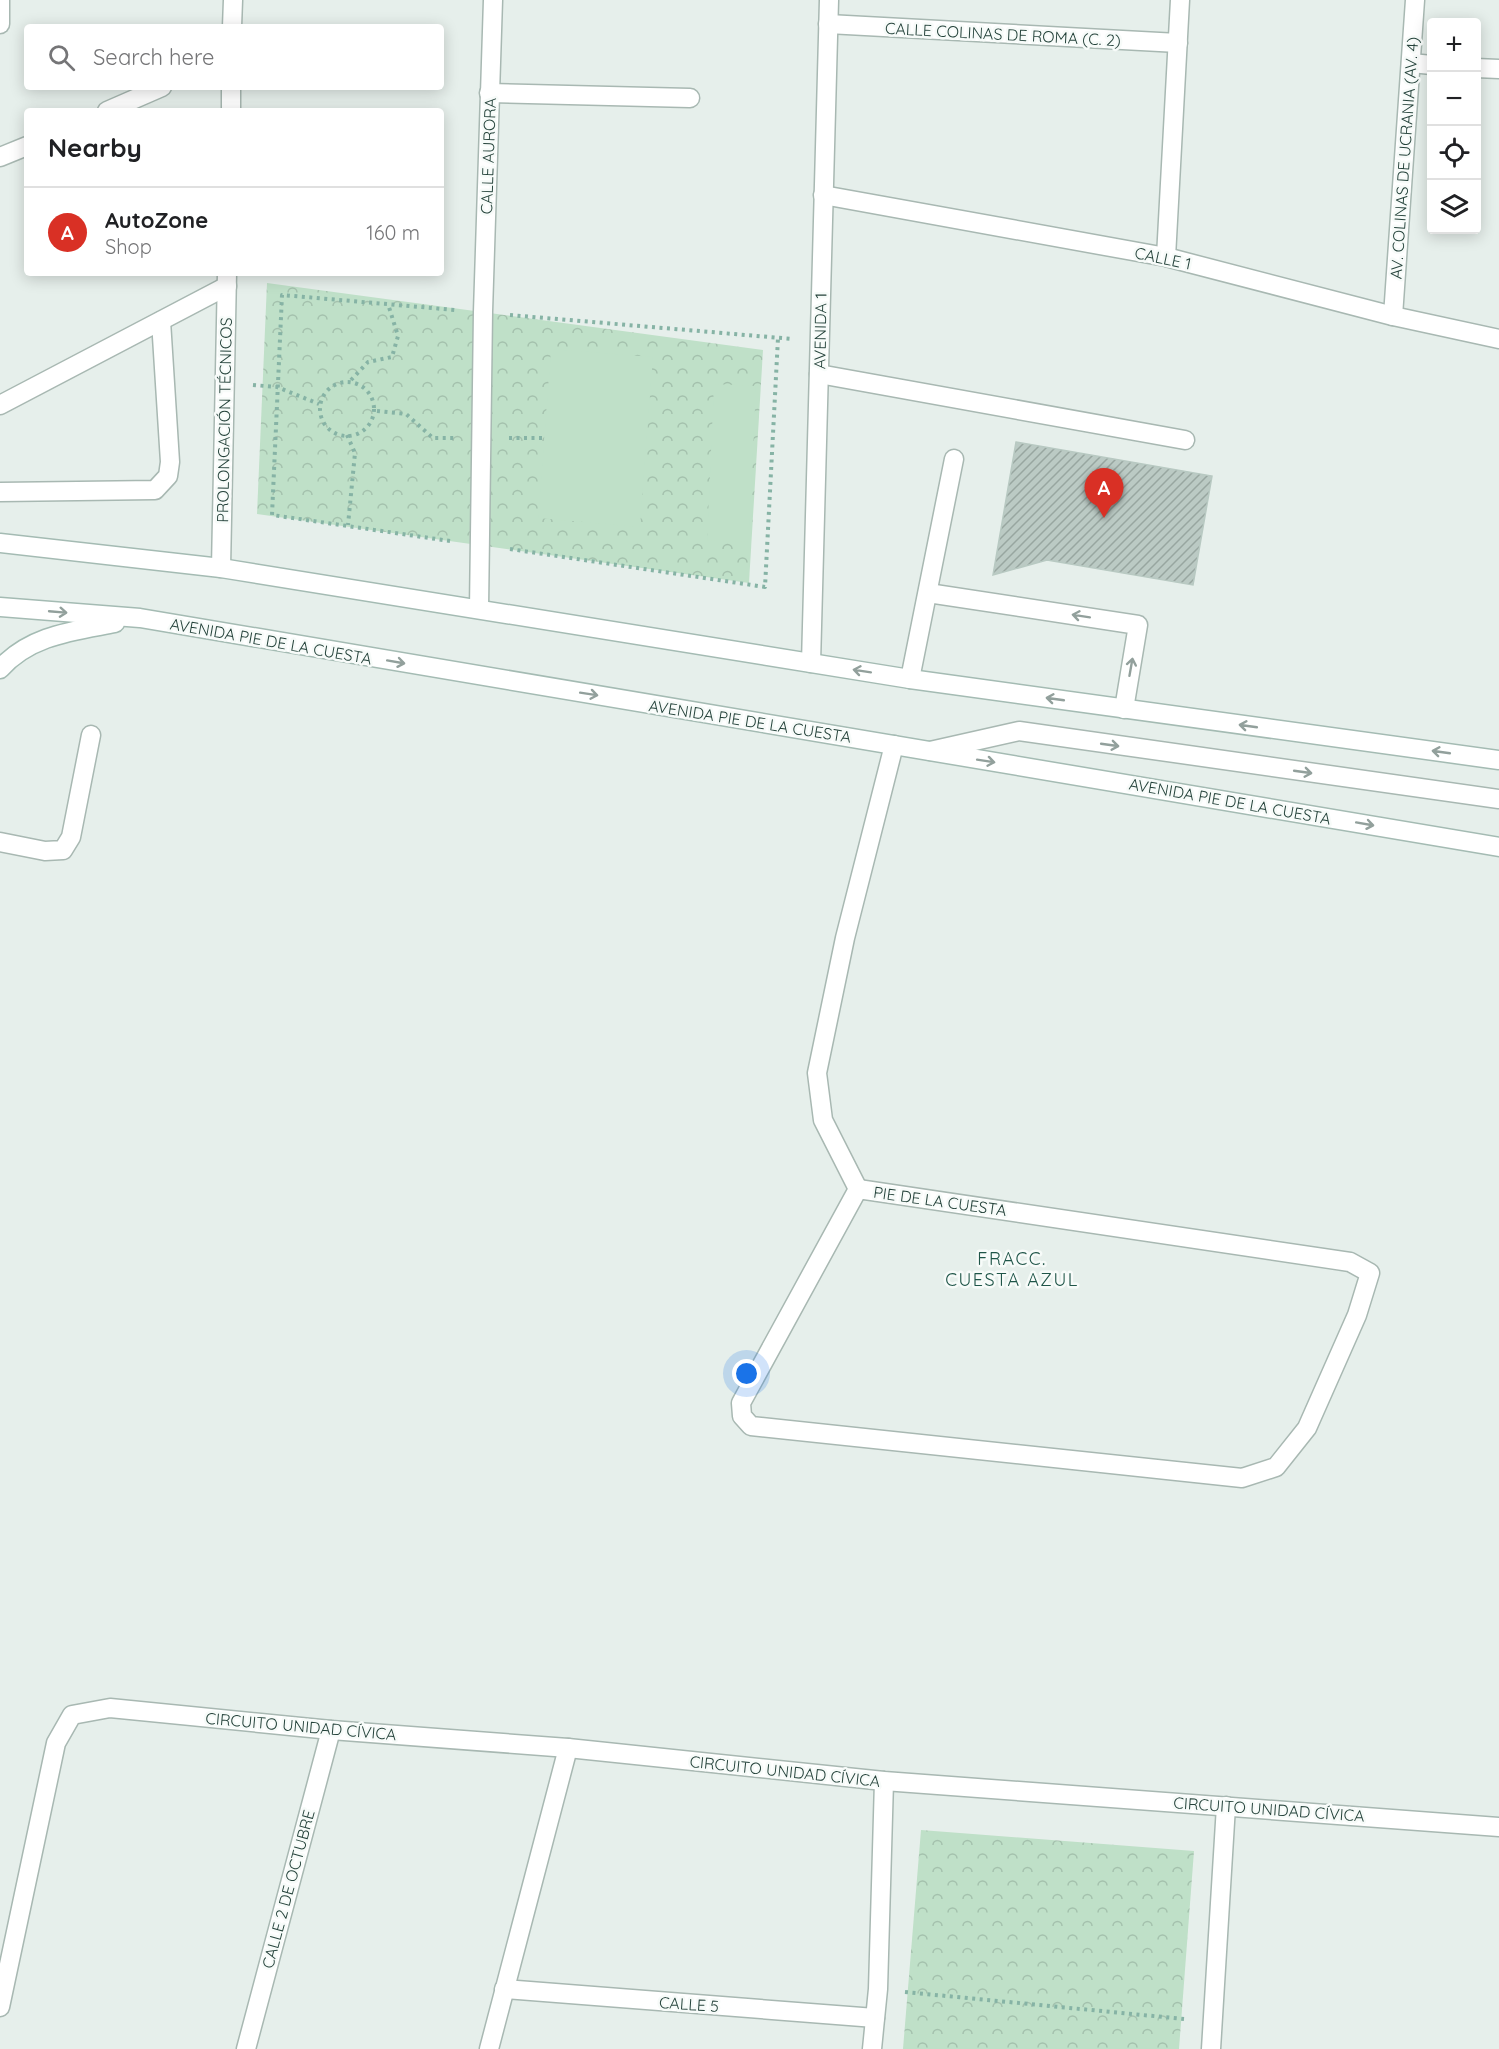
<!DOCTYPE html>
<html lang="en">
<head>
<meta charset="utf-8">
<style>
	:root { --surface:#fff; --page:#f6f6f6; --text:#202124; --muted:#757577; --line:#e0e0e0; --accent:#d93025 }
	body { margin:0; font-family:Quicksand,sans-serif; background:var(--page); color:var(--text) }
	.controls { position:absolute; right:18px; top:18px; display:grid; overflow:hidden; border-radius:6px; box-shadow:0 3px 15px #0003 }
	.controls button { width:54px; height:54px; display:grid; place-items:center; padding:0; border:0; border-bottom:2px solid var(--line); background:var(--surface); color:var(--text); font:30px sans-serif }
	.you { position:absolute; left:747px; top:1374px; width:21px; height:21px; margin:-15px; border:4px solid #fff; border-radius:50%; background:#1a73e8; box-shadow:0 0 0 9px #1a73e833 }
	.badge { display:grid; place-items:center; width:39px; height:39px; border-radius:50%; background:var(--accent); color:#fff; font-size:20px; font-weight:700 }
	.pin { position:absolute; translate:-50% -50px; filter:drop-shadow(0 2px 3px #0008) }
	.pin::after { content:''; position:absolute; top:32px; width:21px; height:18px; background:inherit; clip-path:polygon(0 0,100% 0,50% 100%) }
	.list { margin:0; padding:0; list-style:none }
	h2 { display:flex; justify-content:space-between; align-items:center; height:78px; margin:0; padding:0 24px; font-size:26px }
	h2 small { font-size:20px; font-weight:400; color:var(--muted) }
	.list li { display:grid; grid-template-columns:39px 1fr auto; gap:18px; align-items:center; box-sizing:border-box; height:90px; padding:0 24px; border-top:2px solid var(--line) }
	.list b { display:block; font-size:22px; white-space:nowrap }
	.list p { margin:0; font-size:20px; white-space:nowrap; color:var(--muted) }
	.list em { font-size:20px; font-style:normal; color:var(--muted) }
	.icon { flex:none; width:33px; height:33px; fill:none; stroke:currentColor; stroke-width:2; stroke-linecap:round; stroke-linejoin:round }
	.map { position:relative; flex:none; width:1499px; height:2049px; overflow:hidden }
	.search { position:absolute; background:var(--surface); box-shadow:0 3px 15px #0003; left:24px; top:24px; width:420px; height:66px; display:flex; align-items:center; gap:15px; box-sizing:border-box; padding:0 21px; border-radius:6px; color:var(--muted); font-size:22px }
	.panel { position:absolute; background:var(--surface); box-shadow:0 3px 15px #0003; left:24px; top:108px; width:420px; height:168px; border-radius:6px }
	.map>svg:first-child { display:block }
	.forest { fill:url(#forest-crowns) }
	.pitch { fill:#bfe0c8 }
	.building { fill:url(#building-hatch); stroke:#b8c9c2; stroke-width:1.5 }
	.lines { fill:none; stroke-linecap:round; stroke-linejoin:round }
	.lane-casing { stroke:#a8b8b2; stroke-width:21 }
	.street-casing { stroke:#a8b8b2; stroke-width:21 }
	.secondary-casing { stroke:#a4bbb3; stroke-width:21 }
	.path { stroke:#86b3a5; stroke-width:4; stroke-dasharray:3 4.5; stroke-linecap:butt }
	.lane { stroke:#fff; stroke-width:18 }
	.street { stroke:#fff; stroke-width:18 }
	.secondary { stroke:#fff; stroke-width:18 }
	.oneway { stroke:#92a09c }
	.labels { text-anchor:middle; stroke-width:5; stroke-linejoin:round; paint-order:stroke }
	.street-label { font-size:16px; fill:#24423a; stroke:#f7fbf9 }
	.neighbourhood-label { font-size:18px; letter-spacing:1.5px; fill:#1f5548; stroke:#f7fbf9 }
</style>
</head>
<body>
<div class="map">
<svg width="1499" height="2049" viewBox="0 0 1499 2049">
	<defs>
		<pattern id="forest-crowns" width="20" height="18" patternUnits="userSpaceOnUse" patternTransform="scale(1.5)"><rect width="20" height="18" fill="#bfe0c8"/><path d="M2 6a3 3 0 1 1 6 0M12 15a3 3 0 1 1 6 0" fill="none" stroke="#a4c1ad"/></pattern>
		<pattern id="building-hatch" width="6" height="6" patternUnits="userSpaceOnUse" patternTransform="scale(1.5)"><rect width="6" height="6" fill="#bbcac4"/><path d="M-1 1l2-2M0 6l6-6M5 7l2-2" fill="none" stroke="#98a6a0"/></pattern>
	</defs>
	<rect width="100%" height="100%" fill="#e6efeb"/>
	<g class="forest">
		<path d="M267,283L763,350L749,583L257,514Z"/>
		<path d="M921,1830L1194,1851L1179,2049H903Z"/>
	</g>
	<g class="pitch">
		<path d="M551,349L653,357L640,527L538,518Z"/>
		<path d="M714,384L756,386L749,542L707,540Z"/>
	</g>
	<path class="building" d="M1016,442L1212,476L1193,585L1047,560L993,575Z"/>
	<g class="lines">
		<g class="lane-casing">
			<g id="lane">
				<path d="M819,374L1185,440"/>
				<path d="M0,405L227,286"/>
				<path d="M0,492L155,490L168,476L170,462L161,321"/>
				<path d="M928,593L1138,625L1124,709"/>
				<path d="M910,679L954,459"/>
				<path d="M930,751L1019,731L1499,799"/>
				<path d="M0,842L45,851L63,850L71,837L91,735"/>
			</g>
		</g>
		<g class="street-casing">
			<g id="street">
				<path d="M0,24V0"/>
				<path d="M828,24L1178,43"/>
				<path d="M232,27L233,0"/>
				<path d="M1411,63L1432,65"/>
				<path d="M1476,68L1499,69"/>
				<path d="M489,93L690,98"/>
				<path d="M107,111L162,87"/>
				<path d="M231,111V87"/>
				<path d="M0,157L27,146"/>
				<path d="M823,195L1166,257L1393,316L1499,339"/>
				<path d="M1166,257L1180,0"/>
				<path d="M1393,316L1415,0"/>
				<path d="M221,568L227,273"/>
				<path d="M479,609L483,312L493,0"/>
				<path d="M811,663L829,0"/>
				<path d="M858,1189L1350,1262L1370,1273L1357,1315L1307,1428L1276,1467L1242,1478L751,1426L742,1416L741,1403Z"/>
				<path d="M858,1189L823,1120L817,1073L845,938L894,745"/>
				<path d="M504,1989L875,2018"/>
				<path d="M0,2007L56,1743L72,1715L110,1708L331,1730L568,1748L884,1781L1499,1827"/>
				<path d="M246,2049L331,1730"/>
				<path d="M489,2049L568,1748"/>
				<path d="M872,2049L878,1989L884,1781"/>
				<path d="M1211,2049L1226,1806"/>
			</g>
		</g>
		<g class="secondary-casing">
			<g id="secondary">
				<path d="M0,543L221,568L910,679L1499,760"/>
				<path d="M0,607L140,618L1499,847"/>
				<path d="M0,669C30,635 74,631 115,623"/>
			</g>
		</g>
		<g class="path">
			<path d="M510,315L793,339"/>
			<path d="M351,380L368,362L392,357L398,336L388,304"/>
			<circle cx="347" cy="409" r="27"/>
			<path d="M253,385L277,387L319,404"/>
			<path d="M377,411L406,414L433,438H454"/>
			<path d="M347,435L355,453L348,525"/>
			<path d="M509,438H544"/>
			<path d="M450,541L272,515L282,295L455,310"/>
			<path d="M510,549L765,587L778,338"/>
			<path d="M905,1992L1184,2019"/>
		</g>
		<use href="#lane" class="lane"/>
		<use href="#street" class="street"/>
		<use href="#secondary" class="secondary"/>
	</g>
	<defs><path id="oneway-shaft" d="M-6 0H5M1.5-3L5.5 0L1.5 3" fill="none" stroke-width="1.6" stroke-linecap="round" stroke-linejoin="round" transform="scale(1.5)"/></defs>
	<g class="oneway">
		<use href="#oneway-shaft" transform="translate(58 612) rotate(5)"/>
		<use href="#oneway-shaft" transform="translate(1081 616) rotate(-171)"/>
		<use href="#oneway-shaft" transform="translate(396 662) rotate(10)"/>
		<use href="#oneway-shaft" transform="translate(1131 667) rotate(-80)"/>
		<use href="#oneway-shaft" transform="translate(862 671) rotate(-171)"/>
		<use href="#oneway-shaft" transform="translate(589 694) rotate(9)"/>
		<use href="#oneway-shaft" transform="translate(1055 699) rotate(-172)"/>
		<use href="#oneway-shaft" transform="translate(1248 726) rotate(-172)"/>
		<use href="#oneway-shaft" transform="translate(1110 745) rotate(8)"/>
		<use href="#oneway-shaft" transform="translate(1441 752) rotate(-172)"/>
		<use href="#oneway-shaft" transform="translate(986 761) rotate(9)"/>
		<use href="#oneway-shaft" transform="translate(1303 772) rotate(8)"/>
		<use href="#oneway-shaft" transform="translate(1365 824) rotate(10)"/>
	</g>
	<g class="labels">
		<g class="street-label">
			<text transform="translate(1003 34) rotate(3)" y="6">CALLE COLINAS DE ROMA (C. 2)</text>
			<text transform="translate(488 156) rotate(-88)" y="6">CALLE AURORA</text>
			<text transform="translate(1404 158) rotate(-86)" y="6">AV. COLINAS DE UCRANIA (AV. 4)</text>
			<text transform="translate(1163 258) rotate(12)" y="6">CALLE 1</text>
			<text transform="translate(820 331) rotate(-89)" y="6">AVENIDA 1</text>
			<text transform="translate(224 420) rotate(-89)" y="6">PROLONGACIÓN TÉCNICOS</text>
			<text transform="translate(271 641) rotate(10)" y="6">AVENIDA PIE DE LA CUESTA</text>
			<text transform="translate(750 721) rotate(9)" y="6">AVENIDA PIE DE LA CUESTA</text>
			<text transform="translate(1230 801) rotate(10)" y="6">AVENIDA PIE DE LA CUESTA</text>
			<text transform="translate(940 1201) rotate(8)" y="6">PIE DE LA CUESTA</text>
			<text transform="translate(301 1726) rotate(5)" y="6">CIRCUITO UNIDAD CÍVICA</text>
			<text transform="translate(785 1771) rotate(6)" y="6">CIRCUITO UNIDAD CÍVICA</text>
			<text transform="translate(1269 1809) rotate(4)" y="6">CIRCUITO UNIDAD CÍVICA</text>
			<text transform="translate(288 1889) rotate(-75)" y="6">CALLE 2 DE OCTUBRE</text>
			<text transform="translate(689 2004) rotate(4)" y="6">CALLE 5</text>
		</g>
		<g class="neighbourhood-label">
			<text x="1012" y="1265">FRACC.<tspan x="1012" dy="21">CUESTA AZUL</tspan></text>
		</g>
	</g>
</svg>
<div class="controls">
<button>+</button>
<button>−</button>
<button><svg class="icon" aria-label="locate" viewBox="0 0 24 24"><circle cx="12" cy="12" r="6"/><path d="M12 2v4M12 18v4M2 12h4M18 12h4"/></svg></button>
<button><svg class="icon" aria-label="layers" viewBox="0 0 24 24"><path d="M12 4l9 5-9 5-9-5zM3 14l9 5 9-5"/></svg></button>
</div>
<div class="you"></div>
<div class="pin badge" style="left:1104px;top:518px">A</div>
<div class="search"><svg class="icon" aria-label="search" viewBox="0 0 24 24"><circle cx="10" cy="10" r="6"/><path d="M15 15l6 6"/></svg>Search here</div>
<section class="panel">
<h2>Nearby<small></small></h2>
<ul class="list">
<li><span class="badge">A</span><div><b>AutoZone</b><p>Shop</p></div><em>160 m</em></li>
</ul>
</section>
</div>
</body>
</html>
